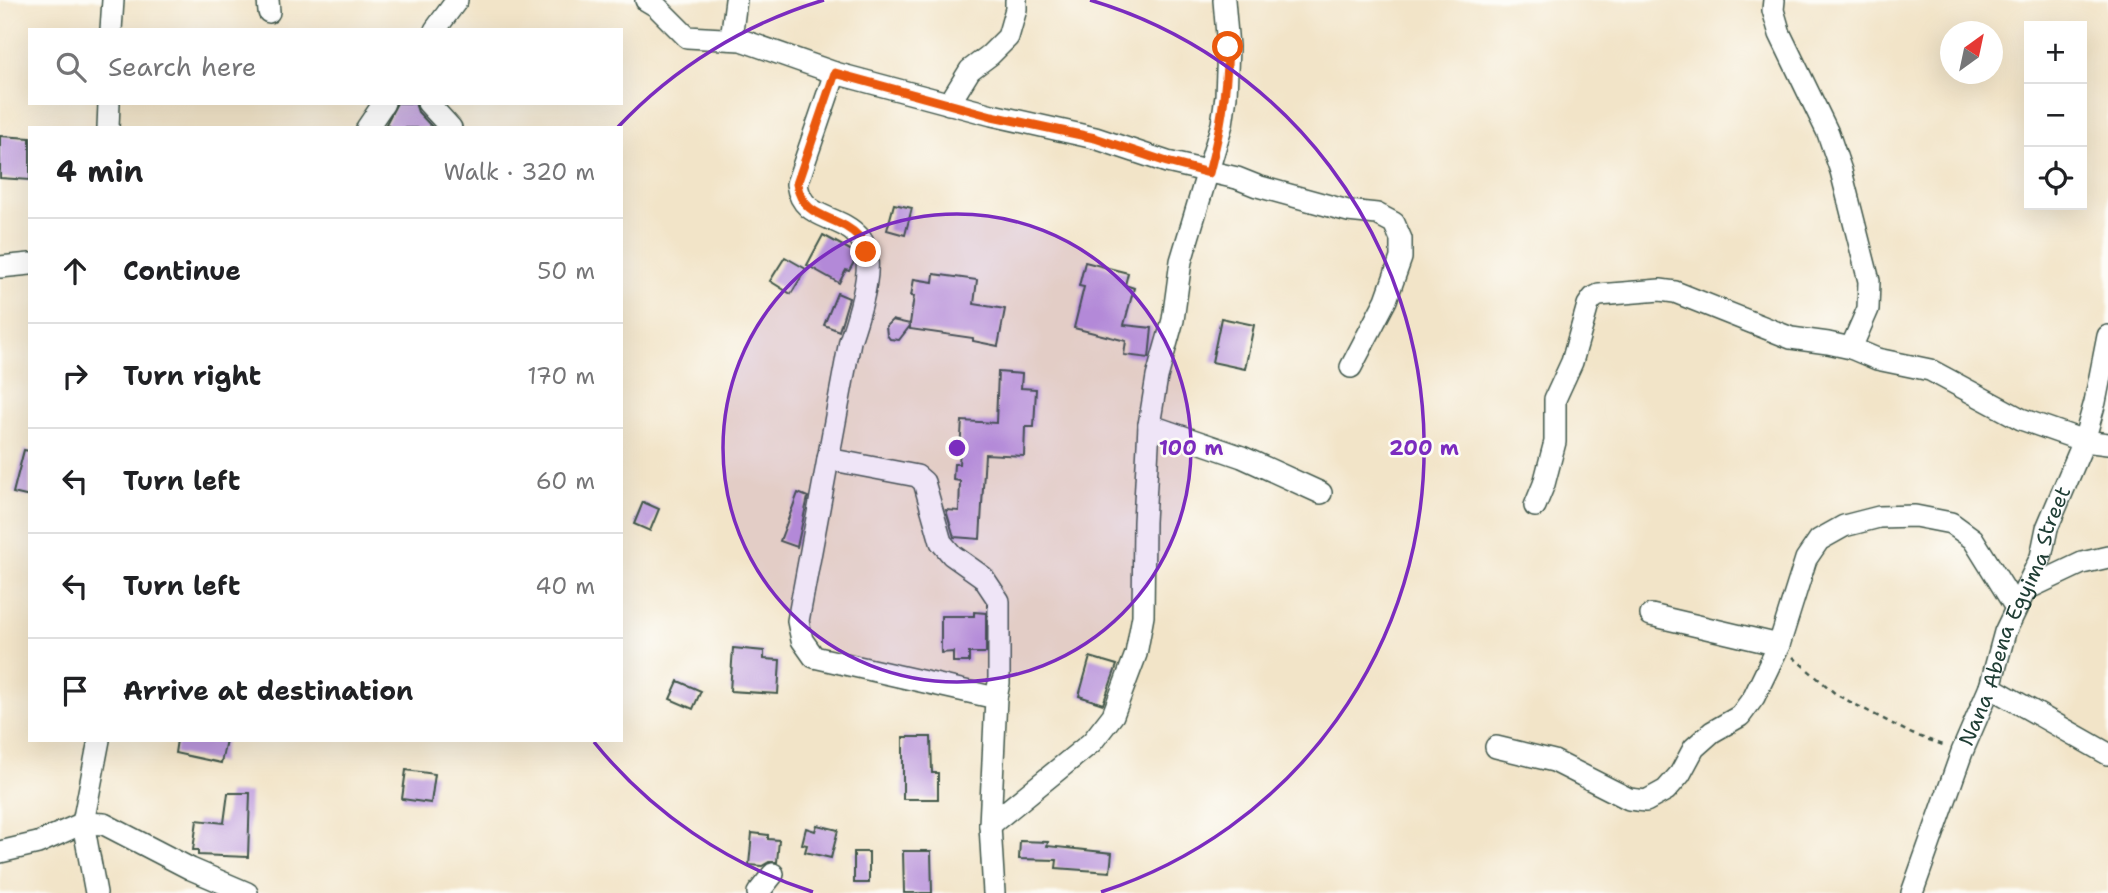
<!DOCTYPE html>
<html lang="en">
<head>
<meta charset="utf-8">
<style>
	:root { --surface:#fff; --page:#f6f6f6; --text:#202124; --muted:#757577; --line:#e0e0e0 }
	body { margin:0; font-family:"Shantell Sans",sans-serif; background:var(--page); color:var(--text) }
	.controls { position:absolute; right:21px; top:21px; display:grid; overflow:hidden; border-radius:0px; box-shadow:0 7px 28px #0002 }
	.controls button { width:63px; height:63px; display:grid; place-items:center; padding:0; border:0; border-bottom:2px solid var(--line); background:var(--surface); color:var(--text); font:35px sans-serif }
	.compass { position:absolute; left:1940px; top:21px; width:63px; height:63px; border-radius:50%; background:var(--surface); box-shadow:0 7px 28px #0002; rotate:33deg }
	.stop { position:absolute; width:21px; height:21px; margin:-16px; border:5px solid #ea580c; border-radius:50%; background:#fff }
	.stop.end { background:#ea580c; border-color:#fff; box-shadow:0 2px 7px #0008 }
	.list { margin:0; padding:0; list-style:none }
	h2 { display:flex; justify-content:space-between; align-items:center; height:91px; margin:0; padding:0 28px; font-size:30px }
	h2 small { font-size:23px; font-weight:400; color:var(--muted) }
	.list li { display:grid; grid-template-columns:46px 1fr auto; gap:21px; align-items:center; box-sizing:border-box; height:105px; padding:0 28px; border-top:2px solid var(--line) }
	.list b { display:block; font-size:26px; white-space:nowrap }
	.list em { font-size:23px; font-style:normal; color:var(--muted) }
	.icon { flex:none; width:38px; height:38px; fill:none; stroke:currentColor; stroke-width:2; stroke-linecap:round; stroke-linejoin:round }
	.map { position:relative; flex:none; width:2108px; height:893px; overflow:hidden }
	.search { position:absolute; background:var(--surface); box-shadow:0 7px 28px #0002; left:28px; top:28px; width:595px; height:77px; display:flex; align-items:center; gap:18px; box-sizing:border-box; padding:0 24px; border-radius:0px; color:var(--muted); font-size:26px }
	.panel { position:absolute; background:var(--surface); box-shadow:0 7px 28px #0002; left:28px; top:126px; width:595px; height:616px; border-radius:0px }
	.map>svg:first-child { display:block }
	.building { fill:#bb97dc }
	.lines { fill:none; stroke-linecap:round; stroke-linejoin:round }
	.minor-casing { stroke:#3f564a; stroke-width:24 }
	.path { stroke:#3f564a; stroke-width:2.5; stroke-dasharray:5 5; stroke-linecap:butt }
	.minor { stroke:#fff; stroke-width:21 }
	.route { stroke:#ea580c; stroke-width:9 }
	.ring { fill:none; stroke:#7b2cbf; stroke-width:3.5 }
	.labels { text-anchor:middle; stroke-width:5; stroke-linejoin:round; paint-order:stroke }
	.street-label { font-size:21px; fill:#1f3d34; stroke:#fdfcf7 }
	.centre { fill:#7b2cbf; stroke:#fdfcf7; stroke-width:3.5 }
	.ring-label { font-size:21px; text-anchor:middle; font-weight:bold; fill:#7b2cbf; stroke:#fdfcf7; stroke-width:5; stroke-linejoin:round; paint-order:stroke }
</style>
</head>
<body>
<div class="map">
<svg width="2108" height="893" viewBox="0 0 2108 893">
	<rect width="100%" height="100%" fill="#fdfcf7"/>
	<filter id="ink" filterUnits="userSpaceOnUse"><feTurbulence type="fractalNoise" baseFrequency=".0143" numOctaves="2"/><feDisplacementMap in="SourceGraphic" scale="14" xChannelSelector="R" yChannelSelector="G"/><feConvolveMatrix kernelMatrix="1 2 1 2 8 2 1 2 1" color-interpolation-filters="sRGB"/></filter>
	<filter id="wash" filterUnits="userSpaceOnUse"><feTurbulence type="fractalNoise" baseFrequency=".00686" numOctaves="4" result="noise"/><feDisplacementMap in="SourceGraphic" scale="28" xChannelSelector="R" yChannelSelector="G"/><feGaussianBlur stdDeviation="1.57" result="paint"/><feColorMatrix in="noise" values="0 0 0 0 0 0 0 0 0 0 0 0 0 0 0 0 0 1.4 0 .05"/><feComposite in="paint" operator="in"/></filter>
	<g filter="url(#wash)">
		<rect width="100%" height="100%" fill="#f2e4c8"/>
		<g id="blocks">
			<g class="building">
				<path d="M397,103H415L418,112L433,128H391L386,124Z"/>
				<path d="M0,136L30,138V180L0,178Z"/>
				<path d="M894,204L912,208L905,235L887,230Z"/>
				<path d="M823,235L852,251L854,262L849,271L846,270L839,283L807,265Z"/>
				<path d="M785,257L806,269L791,294L770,281Z"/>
				<path d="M1085,262L1128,273L1125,285L1134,288L1124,325L1152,328L1149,358L1124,355L1126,341L1074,328L1084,287L1079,286Z"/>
				<path d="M934,274L977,280L974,304L1005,309L998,346L973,341V338L910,329V326L899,340L890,339L887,335L886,326L892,320L910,324L914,296H911L914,279L933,282Z"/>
				<path d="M837,293L849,298L839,331L824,325Z"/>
				<path d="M1221,318L1254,325L1245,369L1212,362Z"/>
				<path d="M998,372L1022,374L1021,388L1036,389L1034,427H1025L1024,456L985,454L980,539L954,537L946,510L959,511L960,481L953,480L954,464H959L962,421L996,423Z"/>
				<path d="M24,450L30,451V497L13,493Z"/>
				<path d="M798,493L808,497L797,547L780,541Z"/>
				<path d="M643,502L659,509L650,531L634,524Z"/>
				<path d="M974,612L986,613V653H969V662H953V652L941,653V616H974Z"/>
				<path d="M733,648L764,651V659L780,660L778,694L730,691Z"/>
				<path d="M1090,657L1117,665L1103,704L1079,696Z"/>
				<path d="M678,681L701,691L693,709L670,699Z"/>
				<path d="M903,737H931L932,773H938V799H903Z"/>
				<path d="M177,740H226L221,763L175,753Z"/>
				<path d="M406,770L435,774L431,803L402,799Z"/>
				<path d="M228,793H250L248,857L198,855V850H193L197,820L224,823Z"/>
				<path d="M817,825L838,830L831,858L805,852L807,845L802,844L806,828L815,831Z"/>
				<path d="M752,833L768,835V839L779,840L777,862H769L762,866L749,865Z"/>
				<path d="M1020,841L1048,842L1047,846L1112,853L1110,872L1056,868L1057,860L1019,859Z"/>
				<path d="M903,851H931L932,893H904Z"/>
				<rect x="854" y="852" width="15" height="31"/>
			</g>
		</g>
	</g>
	<g filter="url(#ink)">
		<use href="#blocks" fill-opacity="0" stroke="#3f564a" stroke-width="2"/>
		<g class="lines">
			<g class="minor-casing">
				<g id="minor">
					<path d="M268,0L269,12"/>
					<path d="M646,0L656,6L687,37L741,40L835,73L992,115L1095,138L1167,162L1237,178L1257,186L1348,211L1377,214L1394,223L1401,239V258L1386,300L1351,367"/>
					<path d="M1774,0L1773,10L1780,34L1828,133L1841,171L1869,281L1868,309L1851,348"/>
					<path d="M111,30L113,0"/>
					<path d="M435,30L457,0"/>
					<path d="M731,39L736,0"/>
					<path d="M835,73L797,184C802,221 838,213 859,237C879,258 858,317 850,341L798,621L802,640L814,657L996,698L990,825L994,893"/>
					<path d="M428,103L451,128"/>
					<path d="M949,104L970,70L990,55L1008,37L1016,9V0"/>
					<path d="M108,128L109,103"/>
					<path d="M367,128L384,103"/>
					<path d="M0,267L30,264"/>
					<path d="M1149,425L1242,457L1321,493"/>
					<path d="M828,459L917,476L924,482L941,542L952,555L983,577L999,601V683L996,698"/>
					<path d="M1535,506L1544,484L1555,442V399L1572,362L1588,305L1593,298L1599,295L1660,290L1675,292L1791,338L1828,343L1851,348L1877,359L1930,370L2021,419L2084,441L2108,444"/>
					<path d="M2027,589L2082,563L2108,557"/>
					<path d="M1651,615L1779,645"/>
					<path d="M1990,687L2108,754"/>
					<path d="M1496,747L1554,761L1629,799L1646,801L1666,790L1680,774L1694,748L1712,732L1740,716L1754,697L1779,645L1806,559L1819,540L1844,526L1879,517L1915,516L1951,523L1973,539L2016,608"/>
					<path d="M990,825L1092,742L1113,715L1136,654L1143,616L1144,522L1149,425L1157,377L1173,320L1181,261L1222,124L1226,96L1228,47L1224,0"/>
					<path d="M0,852L38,843L83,823L104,824L191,869L247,893"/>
					<path d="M96,893L83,823L99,740"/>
					<path d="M758,893L773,874"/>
					<path id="s1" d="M1912,893L1962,752L1990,687L2005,632L2041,557L2047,528L2084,441L2095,402L2108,336"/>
				</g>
			</g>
			<path class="path" d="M1793,657L1837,695L1912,734L1946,746"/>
			<use href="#minor" class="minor"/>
		</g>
	</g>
	<g class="lines" filter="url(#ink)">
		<path class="route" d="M866,252C864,248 862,240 859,237C838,214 803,221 797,184L835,73L992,116L1095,138L1167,162L1209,173C1221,127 1226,95 1228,47"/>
	</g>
	<circle cx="957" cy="448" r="234" fill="#7b2cbf" fill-opacity=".12"/>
	<g class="ring">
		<circle cx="957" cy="448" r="234"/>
		<path d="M813 892A467 467 0 0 1 594 742M618 127A467 467 0 0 1 824 0M1090 0A467 467 0 0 1 1101 892"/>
	</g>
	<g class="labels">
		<g class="street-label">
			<text dy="7" stroke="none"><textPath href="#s1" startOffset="296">Nana Abena Egyima Street</textPath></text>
		</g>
	</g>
	<circle cx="957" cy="448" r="10" class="centre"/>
	<g class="ring-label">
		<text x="1191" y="455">100 m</text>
		<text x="1424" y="455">200 m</text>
	</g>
</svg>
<div class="controls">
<button>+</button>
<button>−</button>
<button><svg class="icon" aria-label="locate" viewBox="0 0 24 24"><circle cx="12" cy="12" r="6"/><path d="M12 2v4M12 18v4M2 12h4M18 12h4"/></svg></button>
</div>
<svg class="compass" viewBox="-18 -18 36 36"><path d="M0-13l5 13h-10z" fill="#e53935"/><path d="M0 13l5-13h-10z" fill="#757577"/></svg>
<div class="stop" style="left:1228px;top:47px"></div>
<div class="stop end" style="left:866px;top:252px"></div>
<div class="search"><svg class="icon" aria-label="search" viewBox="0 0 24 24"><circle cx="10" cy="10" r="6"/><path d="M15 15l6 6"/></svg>Search here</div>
<section class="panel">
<h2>4 min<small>Walk · 320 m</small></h2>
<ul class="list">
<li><svg class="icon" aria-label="ahead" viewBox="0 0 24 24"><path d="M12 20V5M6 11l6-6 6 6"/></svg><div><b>Continue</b></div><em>50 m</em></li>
<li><svg class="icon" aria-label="right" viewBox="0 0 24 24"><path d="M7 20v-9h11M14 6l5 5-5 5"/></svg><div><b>Turn right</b></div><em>170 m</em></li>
<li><svg class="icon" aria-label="left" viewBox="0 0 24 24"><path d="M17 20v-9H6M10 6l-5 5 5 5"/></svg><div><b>Turn left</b></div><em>60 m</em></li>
<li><svg class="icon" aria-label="left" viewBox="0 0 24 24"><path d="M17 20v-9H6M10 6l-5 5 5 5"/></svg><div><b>Turn left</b></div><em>40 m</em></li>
<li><svg class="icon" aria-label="arrive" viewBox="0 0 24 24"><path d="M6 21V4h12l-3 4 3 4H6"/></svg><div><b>Arrive at destination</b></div></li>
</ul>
</section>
</div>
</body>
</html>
